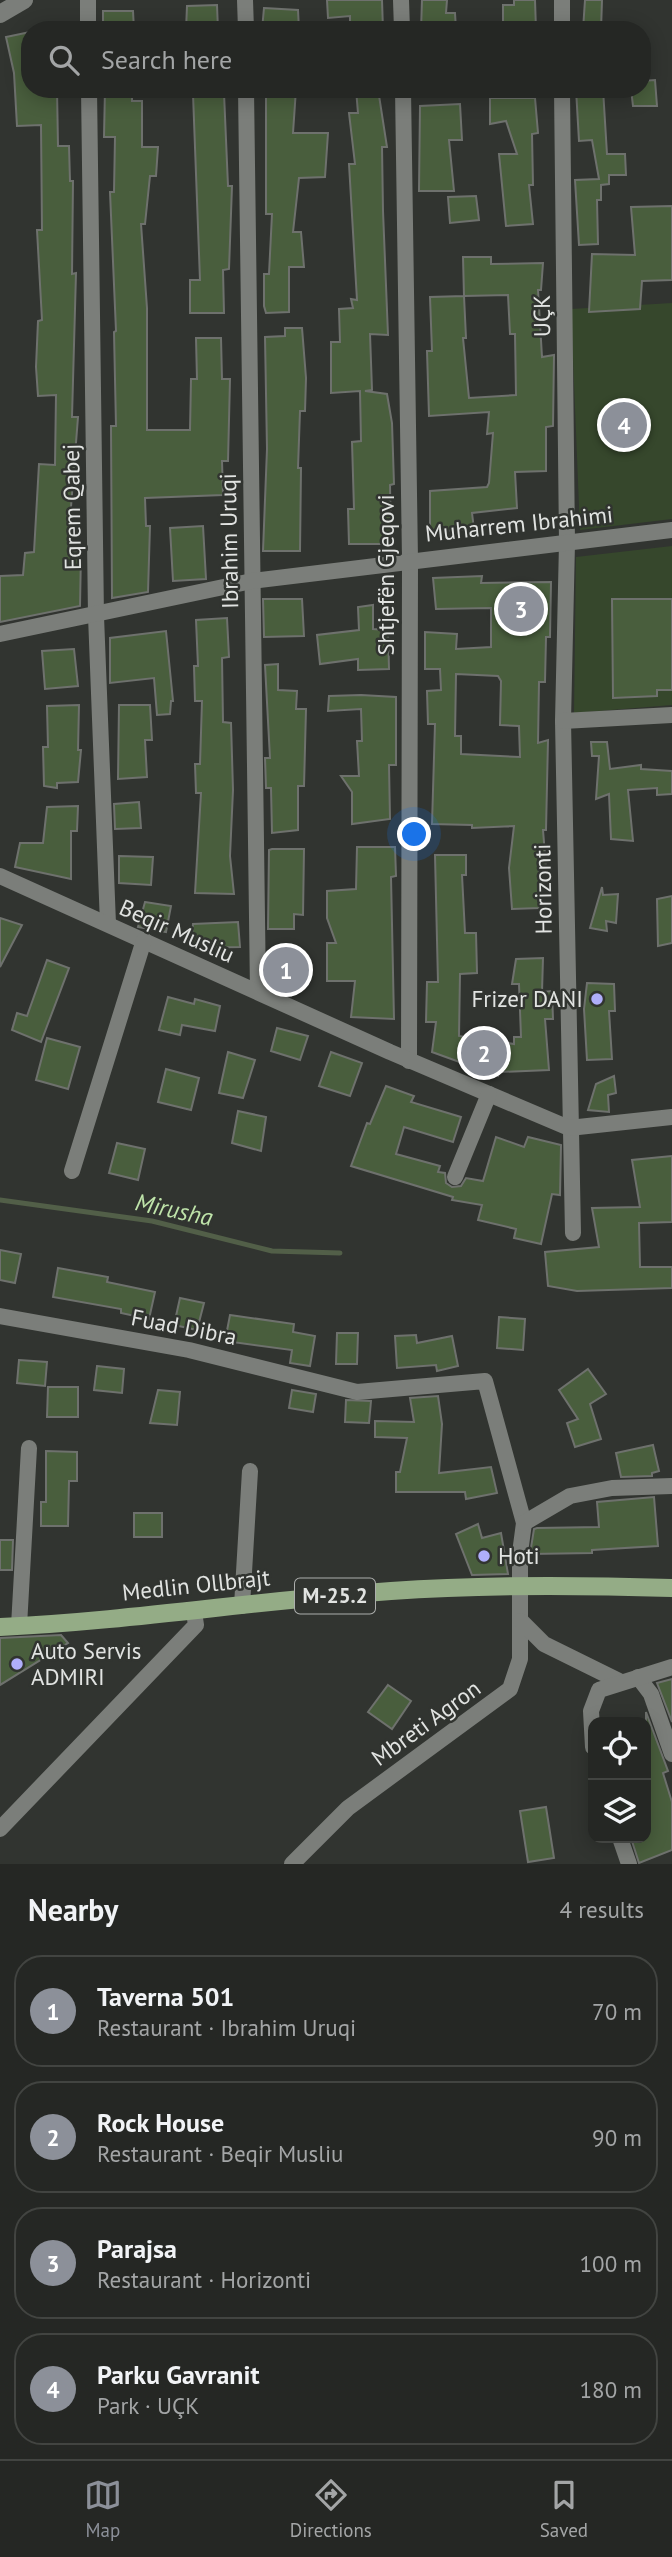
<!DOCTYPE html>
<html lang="en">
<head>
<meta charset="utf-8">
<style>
	:root { --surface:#252724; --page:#2d2f2c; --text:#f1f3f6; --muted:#a3a5a6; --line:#424441; --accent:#8c9099 }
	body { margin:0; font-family:"PT Sans",sans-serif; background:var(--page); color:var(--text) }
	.controls { position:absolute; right:21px; bottom:21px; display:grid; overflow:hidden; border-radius:14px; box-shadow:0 4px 18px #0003 }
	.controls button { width:63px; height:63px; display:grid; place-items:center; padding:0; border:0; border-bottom:2px solid var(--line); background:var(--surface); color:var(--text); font:35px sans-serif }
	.you { position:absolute; left:415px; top:835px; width:24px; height:24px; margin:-18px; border:5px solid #fff; border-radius:50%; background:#1a73e8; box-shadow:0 0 0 10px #1a73e833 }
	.badge { display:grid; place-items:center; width:46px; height:46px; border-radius:50%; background:var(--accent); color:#fff; font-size:23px; font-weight:700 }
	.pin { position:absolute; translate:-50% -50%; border:4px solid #fff; box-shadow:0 2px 7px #0006 }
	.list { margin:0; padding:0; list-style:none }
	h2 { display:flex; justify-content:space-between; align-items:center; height:91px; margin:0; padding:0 28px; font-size:30px }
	h2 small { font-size:23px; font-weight:400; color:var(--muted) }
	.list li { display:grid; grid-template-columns:46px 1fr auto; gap:21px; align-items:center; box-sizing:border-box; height:112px; margin:0 14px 14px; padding:0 14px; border:2px solid var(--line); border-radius:28px }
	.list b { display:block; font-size:26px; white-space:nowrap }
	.list p { margin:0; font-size:23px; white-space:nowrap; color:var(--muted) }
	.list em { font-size:23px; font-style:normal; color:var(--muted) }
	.icon { flex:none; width:38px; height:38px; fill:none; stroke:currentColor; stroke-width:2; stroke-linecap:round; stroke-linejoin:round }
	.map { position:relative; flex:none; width:672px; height:1864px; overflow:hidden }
	.search { position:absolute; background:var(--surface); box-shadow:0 4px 18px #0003; left:21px; right:21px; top:21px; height:77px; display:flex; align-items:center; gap:18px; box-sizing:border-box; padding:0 24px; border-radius:28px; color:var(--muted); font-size:26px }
	.sheet { height:595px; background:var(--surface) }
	nav { display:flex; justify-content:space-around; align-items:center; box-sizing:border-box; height:98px; border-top:2px solid var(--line); background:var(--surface); font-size:19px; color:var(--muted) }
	nav a { display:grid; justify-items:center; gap:4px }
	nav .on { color:var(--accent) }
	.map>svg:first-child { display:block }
	.green { fill:#36472c }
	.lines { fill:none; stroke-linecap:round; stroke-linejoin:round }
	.stream { stroke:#525f48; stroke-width:5 }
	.building { fill:#495e3d; stroke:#6e716d; stroke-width:2; fill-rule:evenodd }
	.street { stroke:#7b7e7a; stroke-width:16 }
	.secondary { stroke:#7b7e7a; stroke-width:18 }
	.primary { stroke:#94ac86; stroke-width:18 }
	.poi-dot { fill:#afaefa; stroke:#313430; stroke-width:2.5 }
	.labels { text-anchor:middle; stroke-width:5; stroke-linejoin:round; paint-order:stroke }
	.shield { fill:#313430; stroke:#acaeac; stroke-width:2 }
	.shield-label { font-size:21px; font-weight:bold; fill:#e1e3e1 }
	.street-label { font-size:23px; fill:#e1e3e1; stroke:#313430 }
	.poi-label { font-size:23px; fill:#e1e3e1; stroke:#313430; text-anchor:start }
	.water-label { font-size:24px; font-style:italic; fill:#bfe4aa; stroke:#313430 }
</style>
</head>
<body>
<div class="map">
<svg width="672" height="1864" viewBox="0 0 672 1864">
	<rect width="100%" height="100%" fill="#313430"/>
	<g class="green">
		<path d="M672,303V519L580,530L571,309Z"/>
		<path d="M672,546V705L574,713L576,557Z"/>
	</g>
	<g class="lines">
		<path class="stream" d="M0,1200L152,1221L272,1251L340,1253"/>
	</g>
	<g class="building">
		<path d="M327,0H382L383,30H350V16L328,18Z"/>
		<path d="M422,0H447L446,13H455L456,30H421Z"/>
		<path d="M514,0H535L536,30H503V5H514Z"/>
		<path d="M585,0H602L601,30H583Z"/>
		<path d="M217,5L218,30H186L187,6Z"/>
		<path d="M264,8L298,10L299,30H262Z"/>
		<path d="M103,11H133L134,30H103Z"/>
		<path d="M30,32V89H57L58,146H69L70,181H73L72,274L76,273L72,417H78L71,507L72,551H81L80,606L0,622V576L23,575L25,553L34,552L39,464L55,465L56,395L38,396L36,367L38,321L42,320L37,230H42L41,125L17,126L14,73L6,37Z"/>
		<path d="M655,80L657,106H633L631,89H642V81Z"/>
		<path d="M105,89H132V101H142V147H158L156,176H150L145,224H141L147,308V430H190L191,379H197L196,338H221L222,379H230L228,461H222L223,495L145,498L146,526H150L148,592L112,598L111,426H116L114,332L116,331L110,192H114L115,137H104Z"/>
		<path d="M266,89H296L293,133H328L325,177L299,178L293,232H301L304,267H289V312L266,313L264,306V274H269L272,214H266Z"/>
		<path d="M356,89H378L387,147H382L383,211L388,335L370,334L372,390L365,391L387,394L392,423L394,484L390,485L391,544H349L348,509H354L352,442L361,441L360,391L331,393V342H340L339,309L353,308L351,299L357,300L349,164H355L349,113H358Z"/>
		<path d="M576,89H603L607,154H625L626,175H609V184L601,185V200H597L598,244L579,245L575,180L599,179L592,140L579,141Z"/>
		<path d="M224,93L228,186H232L229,269L223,270L224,313H190V280H200L193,94Z"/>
		<path d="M490,98H535L538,133L532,134L533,185H529L533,224L506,226L499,154H517L506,121L490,124Z"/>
		<path d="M460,104L462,140H449L454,191H419L420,106Z"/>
		<path d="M476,196L479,220L450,223L448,197Z"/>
		<path d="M672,206V280L642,281L640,309L589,312L592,254L635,255L631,207Z"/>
		<path d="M463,257H491V264L543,263L541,290H538L542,357L554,355L553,426L546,427V471L515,472L517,508L472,513L474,529L430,532V491L487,487L489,483L493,433L487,434L489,412L429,416L427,351H432L430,297L464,296ZM508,295L510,334H515L516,395L469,398L463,338H466L464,296Z"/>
		<path d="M285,328H302L306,378L305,411H300L298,468H301L300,551H263L267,449L265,337L285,336Z"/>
		<path d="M203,526L206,579L173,581L170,528Z"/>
		<path d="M482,576L481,583L551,582L550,637H546L545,682H539L538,743L548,740L546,830H543L546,867H539L540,908L512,909L509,868L514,826L472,828V825L432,824L435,724H428L427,691L441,690L440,669H425V632L457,634L456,649L491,647V608L436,609L433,578ZM456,674L498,676L501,681L500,725L519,726L520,757L461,754V736H455Z"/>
		<path d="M263,599H302L304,636L264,637Z"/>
		<path d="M612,599H672V690H657V696L613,698Z"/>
		<path d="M373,605V629L388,630L389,669L358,670V659L320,664L317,635L359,630L358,607Z"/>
		<path d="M227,618L229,657L222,658L223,722L231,723L233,790L230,856L234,894L195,893L201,793H196L195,764H200L202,701H195L194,666H198L196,620Z"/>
		<path d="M166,631L173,701H171L170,714L157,715L154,678L110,683V638Z"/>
		<path d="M74,649L78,686L45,689L42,651Z"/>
		<path d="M278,664V690L297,691L296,709H306L304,786H298V830L272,833L271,788H266L265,758H270L265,665Z"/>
		<path d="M361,695L396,697V765H389L390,819L352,824V792L341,776H359L357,741H362L361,709L328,711L329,696Z"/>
		<path d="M79,705L78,750H81L78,782L57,783V788L44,786L43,747H48L47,706Z"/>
		<path d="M119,705H150L152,740H145L147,777L118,779Z"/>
		<path d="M591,742H607L610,769L641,765V769L672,771V794L657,795V788L628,790L633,841L611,839L609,794L596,799L599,756H592Z"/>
		<path d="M139,802L141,828L115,829L114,804Z"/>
		<path d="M78,806L77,831H71V879L15,867L20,843H43L47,807Z"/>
		<path d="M357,847H395L396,876L391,877L394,1019L351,1017L355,981H327V943H336L327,918V891L356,889Z"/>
		<path d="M272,849H304L303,915L294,914V929H268L269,850Z"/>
		<path d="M435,855H466V875H462L465,933H476L477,973L460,974L459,1036L514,1044V1037H521L519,984H512L516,959L543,958L542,992L552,991L553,1019H545L549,1070L499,1072L498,1076L432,1052L436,1022H426L427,982H438Z"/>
		<path d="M119,856L153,857L151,885L119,883Z"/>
		<path d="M602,887L603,895L618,894L616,923L606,921L607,931L590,928Z"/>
		<path d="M672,896V943L658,946L657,899Z"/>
		<path d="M145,902L171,906L166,932L138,927Z"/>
		<path d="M0,918L22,925L0,967Z"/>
		<path d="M238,922L240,947L191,948L193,924Z"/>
		<path d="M270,955L302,956L301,985L269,984Z"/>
		<path d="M47,960L69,968L41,1042L12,1030L17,1013L27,1016Z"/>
		<path d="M587,983L614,984L615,1011H609L612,1059L587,1060L584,1009Z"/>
		<path d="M168,997L194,1004L195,999L220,1006L215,1031L182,1025L180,1035L159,1030Z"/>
		<path d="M277,1028L308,1036L300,1060L271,1051Z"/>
		<path d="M47,1038L80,1047L68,1089L36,1080Z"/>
		<path d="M228,1052L255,1060L243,1098L219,1093Z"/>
		<path d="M331,1052L362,1063L350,1096L319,1086Z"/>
		<path d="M166,1069L199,1078L191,1110L158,1102Z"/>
		<path d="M614,1076L616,1093L608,1095L609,1112L588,1110L596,1084Z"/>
		<path d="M386,1086L414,1096L411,1102L461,1117L453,1142L404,1127L396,1154L440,1166L438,1172L445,1173L446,1183L452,1187L461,1186L466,1178L483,1181L496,1137L524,1147L528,1137L561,1145L560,1195L552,1194L541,1244L514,1238L516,1229L478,1220L482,1205L452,1200L453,1197L351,1166L367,1123L370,1124Z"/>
		<path d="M238,1111L266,1117L261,1151L232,1143Z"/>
		<path d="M117,1143L145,1149L138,1180L109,1173Z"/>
		<path d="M672,1156V1222L639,1223L640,1267H672V1288L577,1291L548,1286L545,1252L599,1247L592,1208L640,1207L632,1160Z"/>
		<path d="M0,1250L21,1254L15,1283L0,1280Z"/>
		<path d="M58,1268L108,1277L107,1282L155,1292L149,1319L121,1313V1309L53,1297Z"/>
		<path d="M180,1298L204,1303L197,1330L174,1325Z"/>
		<path d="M230,1315L294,1324L293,1332L315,1336L310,1366L290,1363L292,1350L225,1341Z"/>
		<path d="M499,1317L525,1319L523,1350L497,1348Z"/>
		<path d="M337,1333H358L357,1364H336Z"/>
		<path d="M416,1335L417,1343L452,1336L458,1366L437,1371L436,1365L397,1368L395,1336Z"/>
		<path d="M19,1360L47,1362L45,1386L17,1383Z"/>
		<path d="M97,1366L124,1369L122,1393L94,1390Z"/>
		<path d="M588,1369L606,1394L590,1404L601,1439L575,1447L567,1423L578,1419L559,1390Z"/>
		<path d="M48,1387H78V1417H47Z"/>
		<path d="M158,1390L180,1392L177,1425L150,1423Z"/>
		<path d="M292,1390L316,1394L313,1412L289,1408Z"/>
		<path d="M438,1396L442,1424L439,1473L491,1467L497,1493L466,1499L465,1492H396V1472H400L407,1438L375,1437V1421L414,1422L410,1398Z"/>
		<path d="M346,1400L371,1401L369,1423L345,1422Z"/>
		<path d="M653,1445L659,1471L652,1473V1476L621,1477L616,1453Z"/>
		<path d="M46,1451L77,1452V1481H69L68,1526H41V1502H46Z"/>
		<path d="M654,1497L658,1546L592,1550V1553L530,1554L534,1529L537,1528L599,1527L597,1502Z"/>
		<rect x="134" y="1513" width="28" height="24"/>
		<path d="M478,1524L482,1538L501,1533L508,1574L472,1575L456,1534Z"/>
		<path d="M0,1540H13L12,1570H0Z"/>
		<path d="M61,1635L68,1643L0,1685V1638Z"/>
		<path d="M672,1679V1722L657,1683Z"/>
		<path d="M388,1685L411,1701L392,1729L368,1712Z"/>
		<path d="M646,1712L668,1771L663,1773L672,1802V1850L639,1863L631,1838H646Z"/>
		<path d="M546,1807L554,1858L528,1862L520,1811Z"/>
	</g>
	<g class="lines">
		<g class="street">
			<path d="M88,0V30"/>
			<path d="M245,0L246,30"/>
			<path d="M401,0L402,30"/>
			<path d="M562,0V30"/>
			<path d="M89,89L96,616L108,924"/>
			<path d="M246,89L258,992"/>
			<path d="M403,89L410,560L409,1061"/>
			<path d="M562,89L567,543L563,721L573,1233"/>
			<path d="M0,634L252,581L672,530"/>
			<path d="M563,721L672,715"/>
			<path d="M0,876L390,1052L569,1128L672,1117"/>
			<path d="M72,1171L144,940"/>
			<path d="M455,1177L489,1094"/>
			<path d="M0,1316L189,1350L357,1392L485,1381L524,1523L520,1553V1659L510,1689L348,1808L292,1864"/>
			<path d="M524,1523L570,1496L612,1488L672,1486"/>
			<path d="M242,1606L250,1471"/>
			<path d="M521,1621L544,1644L619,1681"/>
			<path d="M19,1626L29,1448"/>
			<path d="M638,1677L651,1694L672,1754"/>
			<path d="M593,1747L591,1711L599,1690L672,1667"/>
			<path d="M0,1829L196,1625L194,1612"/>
			<path d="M620,1838L629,1864"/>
		</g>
		<path class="secondary" d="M0,14L24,0"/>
		<path class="primary" d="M0,1627C131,1621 260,1600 391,1591C485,1584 578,1585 672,1588"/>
	</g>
	<g class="poi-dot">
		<circle cx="597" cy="999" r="7"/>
		<circle cx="484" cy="1556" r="7"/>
		<circle cx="17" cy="1664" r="7"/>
	</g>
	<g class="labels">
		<rect class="shield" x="295" y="1578.5" width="80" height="35" rx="5"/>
		<g class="shield-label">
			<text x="335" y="1603">M-25.2</text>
		</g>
		<g class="street-label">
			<text transform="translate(542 316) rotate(-91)" y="8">UÇK</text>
			<text transform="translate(72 507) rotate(-91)" y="8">Eqrem Qabej</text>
			<text transform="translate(519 524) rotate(-6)" y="8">Muharrem Ibrahimi</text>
			<text transform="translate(229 541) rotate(-91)" y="8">Ibrahim Uruqi</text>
			<text transform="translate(386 575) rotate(-90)" y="8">Shtjefën Gjeqovi</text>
			<text transform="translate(543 889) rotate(-91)" y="8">Horizonti</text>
			<text transform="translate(177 931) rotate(24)" y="8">Beqir Musliu</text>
			<text transform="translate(184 1327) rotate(11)" y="8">Fuad Dibra</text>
			<text transform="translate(196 1585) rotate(-6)" y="8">Medlin Ollbrajt</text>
			<text transform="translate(426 1723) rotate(-36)" y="8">Mbreti Agron</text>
		</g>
		<g class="poi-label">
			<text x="583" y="1007" text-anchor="end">Frizer DANI</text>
			<text x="498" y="1564">Hoti</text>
			<text x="31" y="1659">Auto Servis<tspan x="31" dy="26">ADMIRI</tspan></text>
		</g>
		<g class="water-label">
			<text transform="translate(174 1210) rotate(12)" y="8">Mirusha</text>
		</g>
	</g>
</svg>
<div class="controls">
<button><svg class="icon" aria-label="locate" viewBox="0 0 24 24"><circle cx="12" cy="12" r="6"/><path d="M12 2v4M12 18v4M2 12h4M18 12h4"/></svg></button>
<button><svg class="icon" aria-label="layers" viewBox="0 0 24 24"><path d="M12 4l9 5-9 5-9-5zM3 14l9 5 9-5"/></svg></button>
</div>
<div class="you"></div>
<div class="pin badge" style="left:286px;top:970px">1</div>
<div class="pin badge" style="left:484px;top:1053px">2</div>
<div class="pin badge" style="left:521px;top:609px">3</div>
<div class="pin badge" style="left:624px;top:425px">4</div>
<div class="search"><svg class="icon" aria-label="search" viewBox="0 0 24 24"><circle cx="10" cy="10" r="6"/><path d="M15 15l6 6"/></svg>Search here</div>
</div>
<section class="sheet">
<h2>Nearby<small>4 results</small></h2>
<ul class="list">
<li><span class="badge">1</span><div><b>Taverna 501</b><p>Restaurant · Ibrahim Uruqi</p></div><em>70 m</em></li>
<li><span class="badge">2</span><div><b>Rock House</b><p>Restaurant · Beqir Musliu</p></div><em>90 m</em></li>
<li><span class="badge">3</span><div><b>Parajsa</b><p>Restaurant · Horizonti</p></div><em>100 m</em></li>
<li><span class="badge">4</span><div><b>Parku Gavranit</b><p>Park · UÇK</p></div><em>180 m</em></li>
</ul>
</section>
<nav>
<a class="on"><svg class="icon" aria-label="map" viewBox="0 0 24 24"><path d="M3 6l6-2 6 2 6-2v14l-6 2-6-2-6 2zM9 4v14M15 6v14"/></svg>Map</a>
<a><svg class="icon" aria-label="directions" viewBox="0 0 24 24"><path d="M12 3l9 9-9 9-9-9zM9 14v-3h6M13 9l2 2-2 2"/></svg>Directions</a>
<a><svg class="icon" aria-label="saved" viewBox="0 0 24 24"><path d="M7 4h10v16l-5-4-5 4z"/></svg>Saved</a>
</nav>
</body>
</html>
